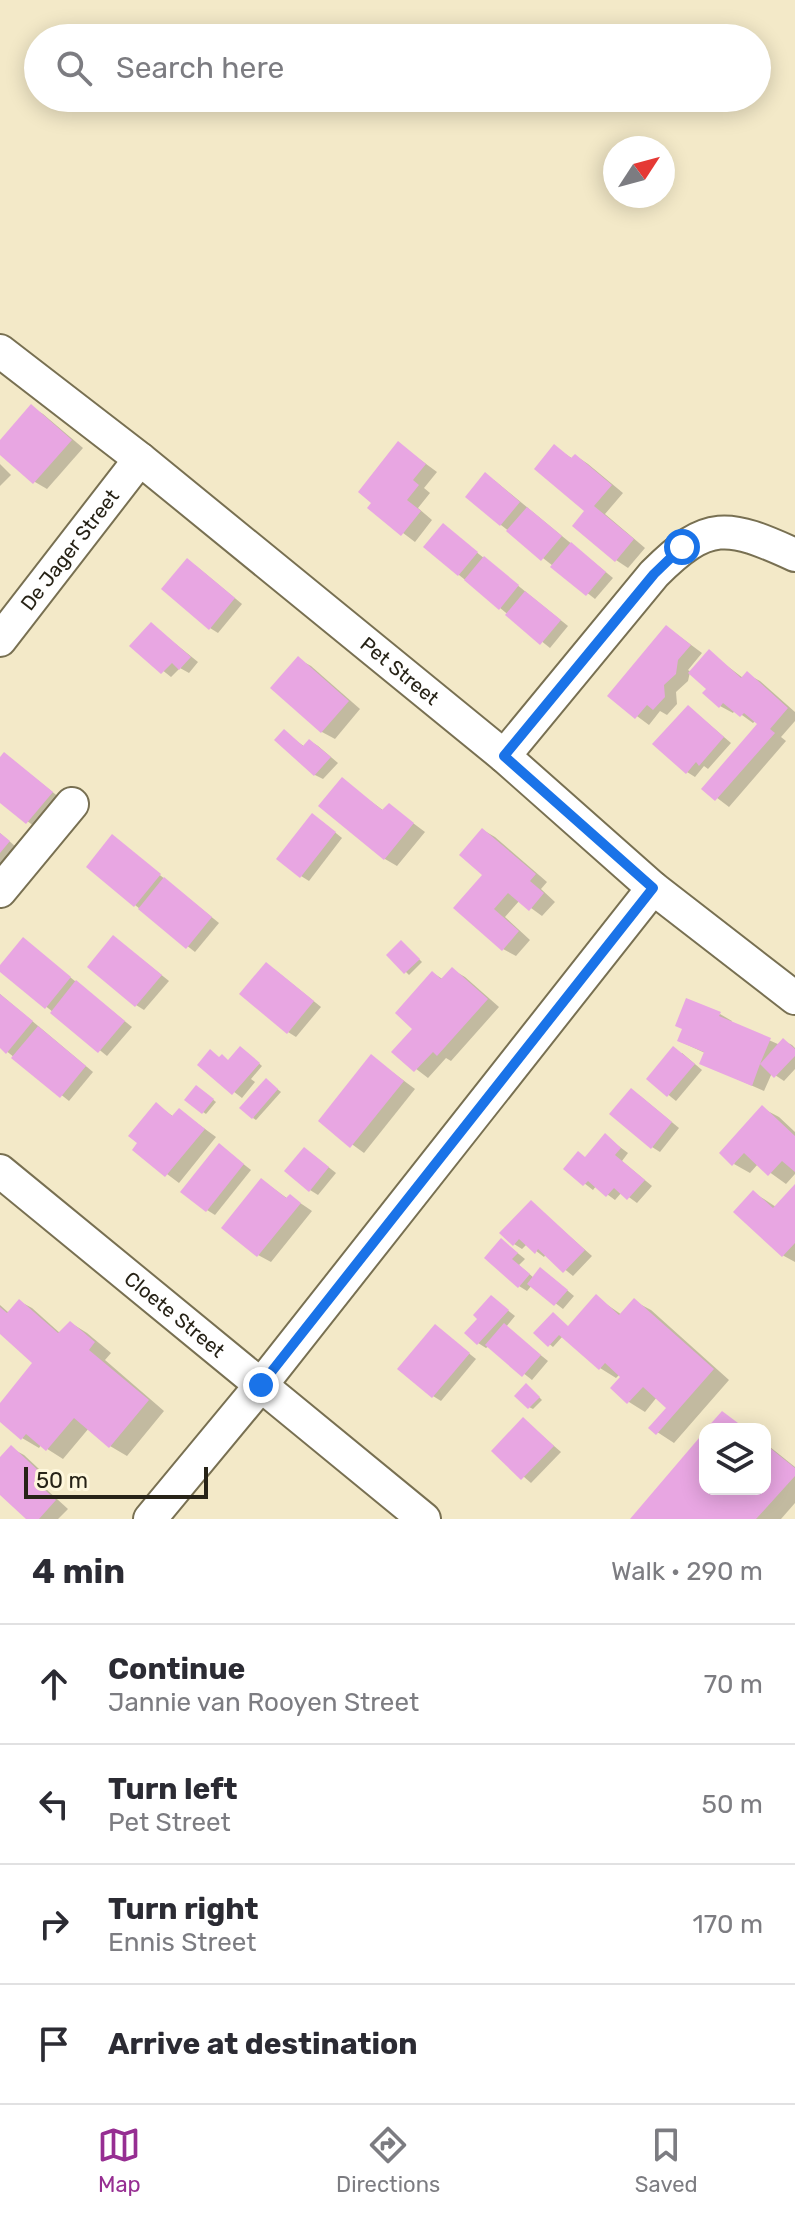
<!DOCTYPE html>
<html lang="en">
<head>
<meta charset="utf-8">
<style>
	:root { --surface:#fff; --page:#f7f7f7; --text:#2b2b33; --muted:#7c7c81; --line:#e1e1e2; --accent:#962e92 }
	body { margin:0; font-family:Rubik,sans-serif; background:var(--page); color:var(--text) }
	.controls { position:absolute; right:24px; bottom:24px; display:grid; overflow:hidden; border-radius:16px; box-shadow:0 4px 20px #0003 }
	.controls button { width:72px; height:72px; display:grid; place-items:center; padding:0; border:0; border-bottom:2px solid var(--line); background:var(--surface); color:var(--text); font:40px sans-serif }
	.compass { position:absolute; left:603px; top:136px; width:72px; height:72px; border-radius:50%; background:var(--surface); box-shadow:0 4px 20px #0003; rotate:54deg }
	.scale { position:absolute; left:24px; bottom:20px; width:184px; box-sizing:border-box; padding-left:8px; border:4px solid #272317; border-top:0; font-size:22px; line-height:28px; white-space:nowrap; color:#272317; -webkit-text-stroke:6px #fef7dc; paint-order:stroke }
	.stop { position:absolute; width:24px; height:24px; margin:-18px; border:6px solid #1a73e8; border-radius:50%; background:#fff }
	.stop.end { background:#1a73e8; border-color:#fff; box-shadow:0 2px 8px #0008 }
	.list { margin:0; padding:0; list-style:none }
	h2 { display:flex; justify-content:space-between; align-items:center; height:104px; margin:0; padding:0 32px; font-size:34px }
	h2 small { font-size:26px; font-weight:400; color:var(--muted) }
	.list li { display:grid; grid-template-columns:52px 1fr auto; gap:24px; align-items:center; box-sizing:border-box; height:120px; padding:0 32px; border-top:2px solid var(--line) }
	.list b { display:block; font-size:30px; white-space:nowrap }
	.list p { margin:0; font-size:26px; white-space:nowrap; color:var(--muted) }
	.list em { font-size:26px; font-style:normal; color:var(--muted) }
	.icon { flex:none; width:44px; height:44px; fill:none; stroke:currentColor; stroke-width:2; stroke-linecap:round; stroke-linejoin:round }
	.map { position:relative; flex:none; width:795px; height:1519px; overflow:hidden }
	.search { position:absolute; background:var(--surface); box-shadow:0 4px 20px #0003; left:24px; right:24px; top:24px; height:88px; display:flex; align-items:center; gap:20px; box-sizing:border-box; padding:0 28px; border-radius:44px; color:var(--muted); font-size:30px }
	.sheet { height:584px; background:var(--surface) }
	nav { display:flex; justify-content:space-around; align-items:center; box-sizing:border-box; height:112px; border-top:2px solid var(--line); background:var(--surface); font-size:22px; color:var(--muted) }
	nav a { display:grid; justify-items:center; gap:4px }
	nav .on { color:var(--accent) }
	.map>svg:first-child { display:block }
	.shadow { fill:#0003 }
	.building { fill:#e8a6e2 }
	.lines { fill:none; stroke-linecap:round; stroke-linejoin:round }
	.minor-casing { stroke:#787052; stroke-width:36 }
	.minor { stroke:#fff; stroke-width:32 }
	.route { stroke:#1a73e8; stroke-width:10 }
	.labels { text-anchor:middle; stroke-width:6; stroke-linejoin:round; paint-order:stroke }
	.street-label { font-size:20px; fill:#272317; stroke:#fef7dc }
</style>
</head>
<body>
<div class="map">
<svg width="795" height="1519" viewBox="0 0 795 1519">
	<rect width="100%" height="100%" fill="#f3e9c8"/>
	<g class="shadow">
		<path d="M31,407L43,414L83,448L47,489L35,482L0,452V443Z"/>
		<path d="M399,444L437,472L424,488L430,493L418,508L432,520L415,542L370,508Z"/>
		<path d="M555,447L573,459L576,456L588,464L623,493L605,514L645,548L628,568L616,560Z"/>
		<path d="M0,464L11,475L0,486Z"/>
		<path d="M494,480L613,578L595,599L501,525Z"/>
		<path d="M443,525L568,626L550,648L459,575Z"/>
		<path d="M195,565L242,604L218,633L210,628Z"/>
		<path d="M151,624L198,662L189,673L180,668L171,677L132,646Z"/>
		<path d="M667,627L702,653L688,670L691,672L709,652L743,678L747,674L760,681L795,712V721L781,737L786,741L729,807L704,788L760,724L756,720L753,723L735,710L733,713L720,706L709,688L690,672L688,681L676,692L677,704L667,715L660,711L649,725L610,696Z"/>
		<path d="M298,659L311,666L360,709L335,739L322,732L273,688Z"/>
		<path d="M689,707L731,743L708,769L704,766L695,777L687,772Z"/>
		<path d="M284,732L305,747L310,741L318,746L338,763L323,779L315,775Z"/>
		<path d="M5,754L60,798L35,827L0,800V760Z"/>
		<path d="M342,780L384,811L389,805L425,832L397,866L385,859Z"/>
		<path d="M320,820L342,838L309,881L301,876Z"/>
		<path d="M483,830L495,837L547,882L541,889L555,902L542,916L520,900L505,917L530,940L516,956L503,949L484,874Z"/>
		<path d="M0,833L16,847L0,867Z"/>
		<path d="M113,837L219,923L195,952L135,905Z"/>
		<path d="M114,937L169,981L144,1010L136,1005Z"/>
		<path d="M24,940L132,1027L107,1056L0,969Z"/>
		<path d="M405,945L422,962L409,975L389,955Z"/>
		<path d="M274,969L321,1007L296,1037L288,1032Z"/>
		<path d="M453,970L465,977L499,1007L451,1061L446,1058L428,1078L394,1052L415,1029L433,973L444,980Z"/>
		<path d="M0,994L93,1072L69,1101L0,1046Z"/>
		<path d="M720,1014L732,1021L731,1023L780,1045L784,1041L792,1045L795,1048V1069L784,1081L772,1073L764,1091L701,1063L705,1053L679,1041Z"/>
		<path d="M244,1050L262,1066L251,1079L255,1082L242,1098L199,1065L221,1059L230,1061Z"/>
		<path d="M682,1053L702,1070L676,1101L649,1079Z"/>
		<path d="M372,1057L415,1089L364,1153L320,1121Z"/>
		<path d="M270,1083L281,1092L256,1120L253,1118Z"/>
		<path d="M200,1089L216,1102L206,1114L203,1112Z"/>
		<path d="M639,1095L679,1128L660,1152L652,1147Z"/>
		<path d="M157,1105L174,1117L179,1110L216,1137L179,1183L135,1150Z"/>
		<path d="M762,1108L779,1117L795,1132V1174L786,1184L758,1164L750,1173L734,1164Z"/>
		<path d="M605,1136L628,1153L622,1161L652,1186L637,1203L622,1192L615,1200L596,1186L593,1190L566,1169L587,1158Z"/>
		<path d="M227,1151L251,1170L215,1215L207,1210Z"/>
		<path d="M312,1154L336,1173L318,1195L310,1190Z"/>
		<path d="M262,1180L288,1199L290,1196L312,1211L271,1262L258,1255Z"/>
		<path d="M795,1187V1262L784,1256L736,1212L753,1192L776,1207Z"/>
		<path d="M531,1202L592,1256L573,1276L546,1254L544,1257L527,1244L522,1249L514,1244Z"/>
		<path d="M509,1246L525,1259L519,1265L534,1278L549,1275L574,1296L563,1309L532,1285L527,1291L519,1286L486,1258Z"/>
		<path d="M596,1297L622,1315L634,1301L651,1310L729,1380L674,1443L651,1428L669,1408L657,1397L645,1412L629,1402L620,1374L616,1378L600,1368L563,1336L553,1347L536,1333L569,1328Z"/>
		<path d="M492,1298L515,1316L506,1327L548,1361L532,1380L489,1346L486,1348L478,1343L480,1318Z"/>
		<path d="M19,1301L32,1308L61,1334L71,1323L87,1333L111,1353L105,1360L164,1411L127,1456L110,1446L89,1428L63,1459L41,1445L39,1448L22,1438L0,1419V1407L37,1363L0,1332V1305L9,1313Z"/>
		<path d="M435,1326L476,1359L441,1401L433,1396Z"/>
		<path d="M530,1388L542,1400L533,1409L529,1407Z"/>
		<path d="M524,1420L561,1452L531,1483L494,1451Z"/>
		<path d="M705,1434V1489H765V1443L795,1467V1503L781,1519H634Z"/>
		<path d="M11,1448L24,1455L53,1482L46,1489L68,1509L58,1519H29L0,1492V1460Z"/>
	</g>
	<g class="building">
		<path d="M31,404L72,440L33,484L0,455V440Z"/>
		<path d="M398,441L426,464L413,480L419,485L407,500L421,511L401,536L367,508L371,503L358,492Z"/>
		<path d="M554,444L571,458L575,454L612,485L594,506L634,539L615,562L572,526L584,511L534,469Z"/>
		<path d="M485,472L520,502L500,526L465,497Z"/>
		<path d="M527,507L562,536L541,561L506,531Z"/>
		<path d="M443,523L478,552L458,576L423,547Z"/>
		<path d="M571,542L606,572L586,596L550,567Z"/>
		<path d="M484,556L519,585L499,610L464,580Z"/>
		<path d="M187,558L235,598L209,630L161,589Z"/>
		<path d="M525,591L561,620L540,645L505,615Z"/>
		<path d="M151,622L191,657L179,670L172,663L161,674L129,646Z"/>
		<path d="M666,625L691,645L678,660L676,674L664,685L665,697L653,710L647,705L635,719L607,696Z"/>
		<path d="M709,649L741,678L747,671L788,708L770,729L775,733L715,801L701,789L757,724L744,713L740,717L723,703L719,708L702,693L706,689L688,673Z"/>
		<path d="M298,656L349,701L321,733L270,688Z"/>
		<path d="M688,705L724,737L699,766L696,762L686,774L652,744Z"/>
		<path d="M284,729L303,746L309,739L331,757L314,776L274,740Z"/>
		<path d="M4,752L53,792L26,824L0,803V757Z"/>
		<path d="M342,777L382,810L389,803L414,823L384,860L318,806Z"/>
		<path d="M312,813L336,832L300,878L276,859Z"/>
		<path d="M482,828L536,874L530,881L544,893L529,911L508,893L494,909L519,931L502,951L453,908L482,875L459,855Z"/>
		<path d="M0,833L10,841L0,853Z"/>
		<path d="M112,834L161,874L134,907L86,867Z"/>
		<path d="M164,877L212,917L186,949L138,909Z"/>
		<path d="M113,935L162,975L135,1007L87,967Z"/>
		<path d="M23,937L71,977L45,1009L0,972V965Z"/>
		<path d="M401,940L420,959L404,974L386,955Z"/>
		<path d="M266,962L314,1001L287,1034L239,994Z"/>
		<path d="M452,967L488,999L437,1056L433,1052L414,1072L391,1052L412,1029L395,1013L432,971L441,979Z"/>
		<path d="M76,980L125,1021L98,1053L50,1013Z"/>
		<path d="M0,994L33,1021L6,1054L0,1048Z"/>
		<path d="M686,998L721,1012L719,1016L771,1038L760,1064L783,1038L795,1049V1056L774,1078L760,1064L752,1086L699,1064L704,1052L677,1041L682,1029L675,1026Z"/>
		<path d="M38,1026L86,1066L60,1098L11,1058Z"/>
		<path d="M240,1046L260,1063L232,1095L197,1065L210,1049L219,1057L222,1054L228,1060Z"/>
		<path d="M673,1046L695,1064L667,1097L646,1079Z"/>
		<path d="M371,1054L404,1081L350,1148L318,1121Z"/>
		<path d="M266,1078L278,1089L252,1119L239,1108Z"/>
		<path d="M196,1085L214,1099L202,1114L184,1100Z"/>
		<path d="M631,1088L672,1122L651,1149L609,1114Z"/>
		<path d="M156,1102L172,1116L179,1108L205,1129L165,1177L132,1150L137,1143L128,1136Z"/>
		<path d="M762,1105L795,1136V1172L782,1161L768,1176L744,1153L732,1166L719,1153Z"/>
		<path d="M605,1133L621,1148L615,1155L645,1180L627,1200L614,1188L606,1197L588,1181L583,1186L563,1169L578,1151L585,1157Z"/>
		<path d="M219,1143L244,1164L206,1212L180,1192Z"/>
		<path d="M304,1147L329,1167L309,1192L284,1171Z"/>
		<path d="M261,1178L286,1198L290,1194L301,1203L257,1257L221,1228Z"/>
		<path d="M795,1184V1243L782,1257L733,1212L753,1190L773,1208Z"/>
		<path d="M531,1200L585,1250L563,1273L538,1249L535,1254L519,1239L513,1246L499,1233Z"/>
		<path d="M501,1238L518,1253L512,1259L530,1274L518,1288L484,1258Z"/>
		<path d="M540,1267L568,1290L554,1306L527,1284Z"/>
		<path d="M596,1294L619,1315L634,1298L714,1369L656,1435L648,1428L666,1408L643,1387L627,1404L610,1388L620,1377L605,1363L599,1370L559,1335L548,1347L533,1333L553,1312L568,1326Z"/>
		<path d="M491,1295L509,1310L477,1345L464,1333L477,1319L473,1315Z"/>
		<path d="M19,1299L58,1333L70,1321L95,1342L89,1350L149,1400L109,1448L74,1418L46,1451L26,1434L21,1440L0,1422V1403L32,1363L0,1334V1307L7,1313Z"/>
		<path d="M504,1323L541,1355L522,1377L485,1345Z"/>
		<path d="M435,1324L470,1353L432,1398L397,1369Z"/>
		<path d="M526,1383L540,1397L528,1409L514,1396Z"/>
		<path d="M722,1411L746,1429H706Z"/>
		<path d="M523,1417L554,1446L521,1480L491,1451Z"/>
		<path d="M705,1431V1489H765V1444L795,1468V1476L756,1519H630Z"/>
		<path d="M11,1445L42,1474L35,1481L56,1500L39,1519H26L0,1495V1457Z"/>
	</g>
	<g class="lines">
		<g class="minor-casing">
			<g id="minor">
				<path id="s1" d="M0,351L140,459L504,756L653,888L795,998"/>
				<path id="s2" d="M0,640L140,459"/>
				<path d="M504,756L654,574C708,520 727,524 795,555"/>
				<path d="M0,891L72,804"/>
				<path id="s3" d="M0,1171L424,1519"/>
				<path d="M150,1519L261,1385L653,888"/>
			</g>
		</g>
		<use href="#minor" class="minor"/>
	</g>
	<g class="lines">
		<path class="route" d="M261,1385L653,888L504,756L654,574L682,547"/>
	</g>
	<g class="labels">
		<g class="street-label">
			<text dy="7" stroke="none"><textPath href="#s2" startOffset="114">De Jager Street</textPath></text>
			<text dy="7" stroke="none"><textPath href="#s1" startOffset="512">Pet Street</textPath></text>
			<text dy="7" stroke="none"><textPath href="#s3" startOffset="226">Cloete Street</textPath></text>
		</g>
	</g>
</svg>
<div class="controls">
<button><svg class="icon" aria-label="layers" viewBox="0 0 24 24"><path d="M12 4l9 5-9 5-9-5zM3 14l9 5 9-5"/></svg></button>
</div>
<svg class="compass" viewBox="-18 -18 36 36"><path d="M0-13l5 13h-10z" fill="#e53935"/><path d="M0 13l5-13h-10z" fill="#7c7c81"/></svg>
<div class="scale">50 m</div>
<div class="stop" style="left:682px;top:547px"></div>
<div class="stop end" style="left:261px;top:1385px"></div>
<div class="search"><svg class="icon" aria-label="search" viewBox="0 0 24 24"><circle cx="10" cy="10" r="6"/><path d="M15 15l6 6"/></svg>Search here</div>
</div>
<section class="sheet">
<h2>4 min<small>Walk · 290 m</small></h2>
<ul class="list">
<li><svg class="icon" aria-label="ahead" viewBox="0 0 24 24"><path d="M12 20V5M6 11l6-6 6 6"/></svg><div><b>Continue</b><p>Jannie van Rooyen Street</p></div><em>70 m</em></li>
<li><svg class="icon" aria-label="left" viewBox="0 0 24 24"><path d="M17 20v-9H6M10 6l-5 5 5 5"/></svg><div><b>Turn left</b><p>Pet Street</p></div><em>50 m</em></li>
<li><svg class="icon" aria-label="right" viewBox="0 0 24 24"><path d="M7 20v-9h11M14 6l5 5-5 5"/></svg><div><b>Turn right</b><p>Ennis Street</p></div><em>170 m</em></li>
<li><svg class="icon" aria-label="arrive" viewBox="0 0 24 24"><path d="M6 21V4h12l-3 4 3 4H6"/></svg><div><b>Arrive at destination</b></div></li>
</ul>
</section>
<nav>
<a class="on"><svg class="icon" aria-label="map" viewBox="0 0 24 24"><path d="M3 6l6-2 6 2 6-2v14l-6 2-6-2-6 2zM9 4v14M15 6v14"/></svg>Map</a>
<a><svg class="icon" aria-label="directions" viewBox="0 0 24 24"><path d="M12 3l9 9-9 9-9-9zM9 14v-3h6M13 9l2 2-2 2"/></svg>Directions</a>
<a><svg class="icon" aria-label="saved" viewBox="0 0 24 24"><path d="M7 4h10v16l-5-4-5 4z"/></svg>Saved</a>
</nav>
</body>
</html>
